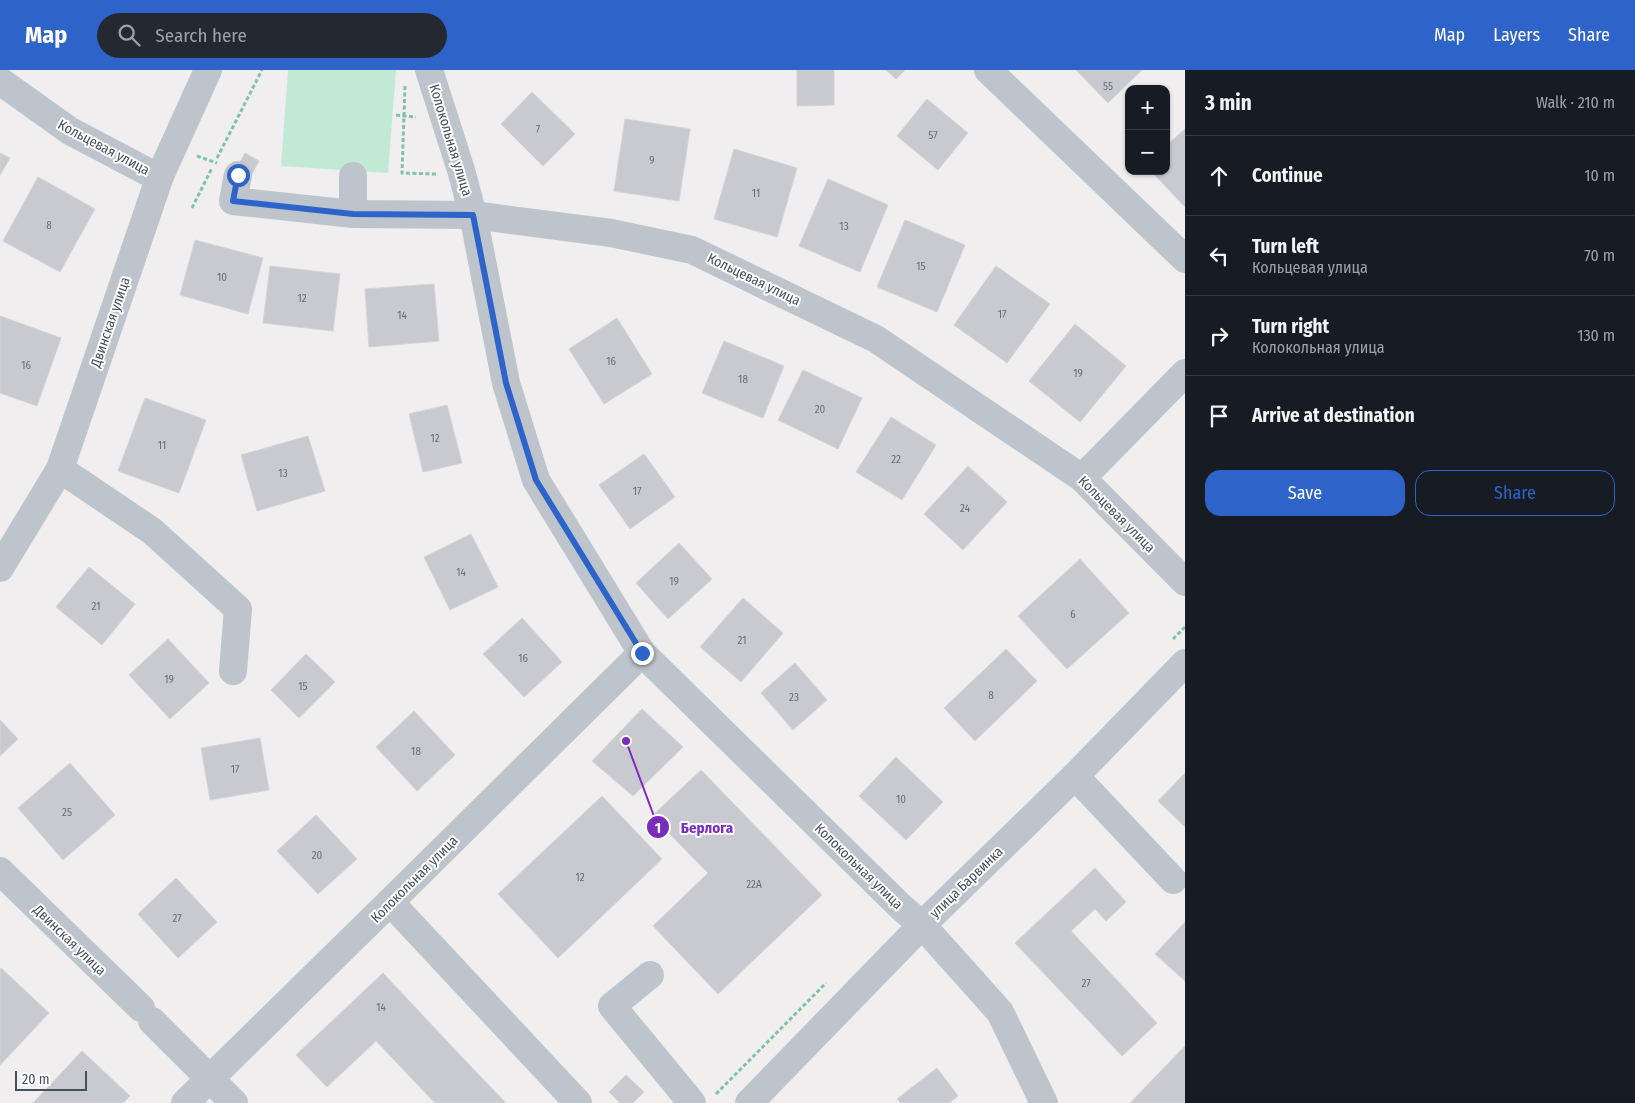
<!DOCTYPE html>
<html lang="en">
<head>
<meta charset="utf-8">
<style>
	:root { --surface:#171b24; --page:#242831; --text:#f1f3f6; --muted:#9ea1a6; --line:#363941; --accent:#2e64ca }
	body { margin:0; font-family:"Fira Sans Condensed",sans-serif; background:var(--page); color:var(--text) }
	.controls { position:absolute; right:15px; top:15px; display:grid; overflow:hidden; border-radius:10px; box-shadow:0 1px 4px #0004 }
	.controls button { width:45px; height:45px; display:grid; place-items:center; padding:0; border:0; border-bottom:1px solid var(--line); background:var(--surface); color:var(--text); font:25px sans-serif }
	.scale { position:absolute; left:15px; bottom:12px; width:72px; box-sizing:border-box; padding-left:5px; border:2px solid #485059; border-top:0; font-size:14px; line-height:18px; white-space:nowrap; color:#485059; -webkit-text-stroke:4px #fff; paint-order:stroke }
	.stop { position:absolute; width:15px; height:15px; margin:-11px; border:4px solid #2e64ca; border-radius:50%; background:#fff }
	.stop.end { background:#2e64ca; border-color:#fff; box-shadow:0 1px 5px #0008 }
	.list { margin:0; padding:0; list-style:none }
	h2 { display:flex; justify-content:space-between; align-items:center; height:65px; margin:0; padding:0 20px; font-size:21px }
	h2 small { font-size:16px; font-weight:400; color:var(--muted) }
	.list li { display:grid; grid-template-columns:32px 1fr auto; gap:15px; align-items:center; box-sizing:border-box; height:80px; padding:0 20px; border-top:1px solid var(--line) }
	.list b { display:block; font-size:19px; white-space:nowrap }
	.list p { margin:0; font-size:16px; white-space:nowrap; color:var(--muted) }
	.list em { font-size:16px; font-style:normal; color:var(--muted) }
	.actions { display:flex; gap:10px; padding:15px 20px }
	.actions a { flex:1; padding:11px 0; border:1px solid var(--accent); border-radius:15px; text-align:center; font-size:18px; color:var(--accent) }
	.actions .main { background:var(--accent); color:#fff }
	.icon { flex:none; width:28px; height:28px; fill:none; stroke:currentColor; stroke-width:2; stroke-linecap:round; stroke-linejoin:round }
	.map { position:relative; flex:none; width:1185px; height:1033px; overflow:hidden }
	header { display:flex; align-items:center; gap:30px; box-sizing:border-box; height:70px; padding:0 25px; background:var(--accent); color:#fff }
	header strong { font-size:24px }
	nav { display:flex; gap:28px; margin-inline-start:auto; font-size:18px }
	.search { width:350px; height:45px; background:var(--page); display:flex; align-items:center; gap:12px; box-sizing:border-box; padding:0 18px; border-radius:28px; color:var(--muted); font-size:19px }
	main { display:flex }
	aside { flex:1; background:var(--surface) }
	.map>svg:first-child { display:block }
	.pitch { fill:#c1e9d4 }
	.building { fill:#c9cad0; stroke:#d3d4d9 }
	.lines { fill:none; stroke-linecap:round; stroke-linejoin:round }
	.path { stroke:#7ec3a7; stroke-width:3; stroke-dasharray:4 2.5; stroke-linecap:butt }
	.minor { stroke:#bec4cb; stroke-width:28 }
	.route { stroke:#2e64ca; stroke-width:6 }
	.labels { text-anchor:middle; stroke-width:4; stroke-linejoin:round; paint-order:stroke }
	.number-label { font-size:11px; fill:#686e77 }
	.street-label { font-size:14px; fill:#485059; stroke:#fff }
	.leader { fill:none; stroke:#7b2cbf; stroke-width:2 }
	.callout-dot { fill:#7b2cbf; stroke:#fff; stroke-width:2 }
	.mark-label { font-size:15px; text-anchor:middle; font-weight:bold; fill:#fff }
	.callout-label { font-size:15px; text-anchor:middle; font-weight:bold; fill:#7b2cbf; stroke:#fff; stroke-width:4; stroke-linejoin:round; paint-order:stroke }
</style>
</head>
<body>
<header>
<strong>Map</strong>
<div class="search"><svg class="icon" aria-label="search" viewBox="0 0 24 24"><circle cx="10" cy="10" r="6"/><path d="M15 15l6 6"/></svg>Search here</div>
<nav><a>Map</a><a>Layers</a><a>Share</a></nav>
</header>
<main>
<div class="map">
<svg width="1185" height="1033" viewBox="0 0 1185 1033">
	<rect width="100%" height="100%" fill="#f0eeee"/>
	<path class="pitch" d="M288,0H396L388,103L281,96Z"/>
	<g class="building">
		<path d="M797,0H834V35L797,36Z"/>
		<path d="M886,0H905L896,9Z"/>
		<path d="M1076,0H1142L1108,33Z"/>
		<path d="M532,22L575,64L543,96L501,54Z"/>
		<path d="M927,29L968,63L938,100L897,66Z"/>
		<path d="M625,49L690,59L679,131L614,121Z"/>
		<path d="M1185,59V137L1151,101H1166V76Z"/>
		<path d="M734,79L797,98L777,167L714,149Z"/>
		<path d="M0,83L10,88L0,105Z"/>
		<path d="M245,83L259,91L252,104L238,96Z"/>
		<path d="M38,107L95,139L60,202L3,171Z"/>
		<path d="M828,109L888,135L860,202L799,176Z"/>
		<path d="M905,150L965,175L937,242L877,217Z"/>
		<path d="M195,170L263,188L248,244L180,225Z"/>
		<path d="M270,196L340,204L333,261L263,253Z"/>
		<path d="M996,196L1050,234L1007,293L954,255Z"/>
		<path d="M434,214L439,271L369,277L365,219Z"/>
		<path d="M0,246L61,268L37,336L0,323Z"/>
		<path d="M617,248L652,304L604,334L569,279Z"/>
		<path d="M1075,254L1126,296L1080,352L1029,311Z"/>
		<path d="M724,271L784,296L763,348L702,323Z"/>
		<path d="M803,300L862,328L838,379L778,350Z"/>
		<path d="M145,328L206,350L179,423L118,401Z"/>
		<path d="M447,335L462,393L423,402L409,344Z"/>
		<path d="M891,347L936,375L902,430L856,402Z"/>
		<path d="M308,366L325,421L257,441L241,385Z"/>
		<path d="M644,384L675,427L630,459L599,415Z"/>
		<path d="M968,396L1007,432L963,480L924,444Z"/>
		<path d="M471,464L498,517L450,540L424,487Z"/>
		<path d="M679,473L712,509L668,549L636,513Z"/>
		<path d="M1080,489L1129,543L1067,599L1018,546Z"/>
		<path d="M89,497L135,534L102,575L56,537Z"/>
		<path d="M743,528L783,563L741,612L700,577Z"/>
		<path d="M522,548L562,592L524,627L483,584Z"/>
		<path d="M168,569L209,613L170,649L129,605Z"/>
		<path d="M1006,579L1037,611L975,671L944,638Z"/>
		<path d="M306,584L335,612L299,648L271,620Z"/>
		<path d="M795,593L827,630L793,660L761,623Z"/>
		<path d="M642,639L683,677L633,726L592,691Z"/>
		<path d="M414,641L455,685L417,721L376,677Z"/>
		<path d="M0,650L18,669L0,686Z"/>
		<path d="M260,668L269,720L210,730L201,678Z"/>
		<path d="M896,687L943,732L906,770L859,726Z"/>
		<path d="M70,693L115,745L63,790L18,738Z"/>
		<path d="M701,700L822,825L718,924L653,856L708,803L652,746Z"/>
		<path d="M1185,703V757L1158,731Z"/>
		<path d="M602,726L662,789L558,888L498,824Z"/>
		<path d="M316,745L357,789L318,824L277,781Z"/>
		<path d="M1095,798L1126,832L1106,851L1095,839L1071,861L1157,953L1122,986L1015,873Z"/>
		<path d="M176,808L217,852L178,888L138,844Z"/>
		<path d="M1185,852V911L1155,884Z"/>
		<path d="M1,898L49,943L0,995V900Z"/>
		<path d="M383,903L459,984L506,1033H435L376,971L327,1017L296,985Z"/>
		<path d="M1185,976V1033H1130Z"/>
		<path d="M82,981L130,1026L123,1033H33Z"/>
		<path d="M937,998L958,1026L949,1033H901L897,1029Z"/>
		<path d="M626,1005L644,1022L633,1033H620L609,1022Z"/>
	</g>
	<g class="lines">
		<g class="path">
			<path d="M405,16L402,103L436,104"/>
			<path d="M396,45L416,47"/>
			<path d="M197,86L217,93"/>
			<path d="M217,88L262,0"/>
			<path d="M192,138L212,98"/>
			<path d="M1173,569L1185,557"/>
			<path d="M716,1024L826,913"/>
		</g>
		<g class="minor">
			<path d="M429,0L461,100L473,145L506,313L536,410L642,583L902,838L922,855L1000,942L1044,1033"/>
			<path d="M988,0L1185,189"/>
			<path d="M0,11L70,61L146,101L160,106"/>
			<path d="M238,105L233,131L353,144L473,145L611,163L692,180L876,269L1082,408L1185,512"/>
			<path d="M353,144V106"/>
			<path d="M60,399L152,461L238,539L233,601"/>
			<path d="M1082,408L1185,303"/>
			<path d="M0,498L60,399L160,106L208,0"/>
			<path d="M1075,706L1173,810"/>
			<path d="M0,801L141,938"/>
			<path d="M390,832L578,1033"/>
			<path d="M650,905L612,936L692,1033"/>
			<path d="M152,951L234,1033"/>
			<path d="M185,1033L390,832L642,583"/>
			<path d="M749,1033L922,855L1075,706L1185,593"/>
		</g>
	</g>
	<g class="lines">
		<path class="route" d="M238,105L233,131L353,144L473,145L506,313L536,410L642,583"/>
	</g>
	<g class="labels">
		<g class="number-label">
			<text x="1108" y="20">55</text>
			<text x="538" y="63">7</text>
			<text x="933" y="69">57</text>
			<text x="652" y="94">9</text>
			<text x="756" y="127">11</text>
			<text x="49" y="159">8</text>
			<text x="844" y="160">13</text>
			<text x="921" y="200">15</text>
			<text x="222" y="211">10</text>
			<text x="302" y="232">12</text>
			<text x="1002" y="248">17</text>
			<text x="402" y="249">14</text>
			<text x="611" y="295">16</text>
			<text x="26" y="299">16</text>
			<text x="1078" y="307">19</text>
			<text x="743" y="313">18</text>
			<text x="820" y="343">20</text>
			<text x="435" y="372">12</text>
			<text x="162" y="379">11</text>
			<text x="896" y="393">22</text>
			<text x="283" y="407">13</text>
			<text x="637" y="425">17</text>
			<text x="965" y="442">24</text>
			<text x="461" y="506">14</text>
			<text x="674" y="515">19</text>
			<text x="96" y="540">21</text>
			<text x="1073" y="548">6</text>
			<text x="742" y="574">21</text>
			<text x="523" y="592">16</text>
			<text x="169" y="613">19</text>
			<text x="303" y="620">15</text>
			<text x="991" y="629">8</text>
			<text x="794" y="631">23</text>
			<text x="416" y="685">18</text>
			<text x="235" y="703">17</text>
			<text x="901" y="733">10</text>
			<text x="67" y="746">25</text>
			<text x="317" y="789">20</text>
			<text x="580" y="811">12</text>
			<text x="754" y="818">22А</text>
			<text x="177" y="852">27</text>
			<text x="1086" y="917">27</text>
			<text x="381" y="941">14</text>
		</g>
		<g class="street-label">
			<text transform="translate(451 70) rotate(73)" y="5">Колокольная улица</text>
			<text transform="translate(104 77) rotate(28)" y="5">Кольцевая улица</text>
			<text transform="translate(754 209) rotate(26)" y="5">Кольцевая улица</text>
			<text transform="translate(110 252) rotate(-71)" y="5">Двинская улица</text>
			<text transform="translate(1117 444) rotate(45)" y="5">Кольцевая улица</text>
			<text transform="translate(859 796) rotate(44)" y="5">Колокольная улица</text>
			<text transform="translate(414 809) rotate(-45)" y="5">Колокольная улица</text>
			<text transform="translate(966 812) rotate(-44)" y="5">улица Барвинка</text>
			<text transform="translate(70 870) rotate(44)" y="5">Двинская улица</text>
		</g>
	</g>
	<path class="leader" d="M626 671L658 757"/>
	<g class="callout-dot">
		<circle cx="626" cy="671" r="5"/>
		<circle cx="658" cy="757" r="12"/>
	</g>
	<g class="mark-label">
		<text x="658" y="763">1</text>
	</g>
	<g class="callout-label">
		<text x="707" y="763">Берлога</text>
	</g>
</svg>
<div class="controls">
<button>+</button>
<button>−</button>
</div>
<div class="scale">20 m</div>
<div class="stop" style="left:238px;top:105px"></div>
<div class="stop end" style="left:642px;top:583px"></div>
</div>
<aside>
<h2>3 min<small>Walk · 210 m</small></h2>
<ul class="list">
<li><svg class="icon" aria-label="ahead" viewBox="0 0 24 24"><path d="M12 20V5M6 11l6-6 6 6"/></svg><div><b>Continue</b></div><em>10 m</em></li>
<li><svg class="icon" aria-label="left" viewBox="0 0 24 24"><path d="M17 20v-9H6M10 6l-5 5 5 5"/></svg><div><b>Turn left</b><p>Кольцевая улица</p></div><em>70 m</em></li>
<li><svg class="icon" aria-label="right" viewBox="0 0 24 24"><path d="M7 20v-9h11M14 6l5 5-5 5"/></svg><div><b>Turn right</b><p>Колокольная улица</p></div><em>130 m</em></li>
<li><svg class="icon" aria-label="arrive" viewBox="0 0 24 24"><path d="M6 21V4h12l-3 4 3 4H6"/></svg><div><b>Arrive at destination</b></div></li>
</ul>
<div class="actions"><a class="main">Save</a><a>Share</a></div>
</aside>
</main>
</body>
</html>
